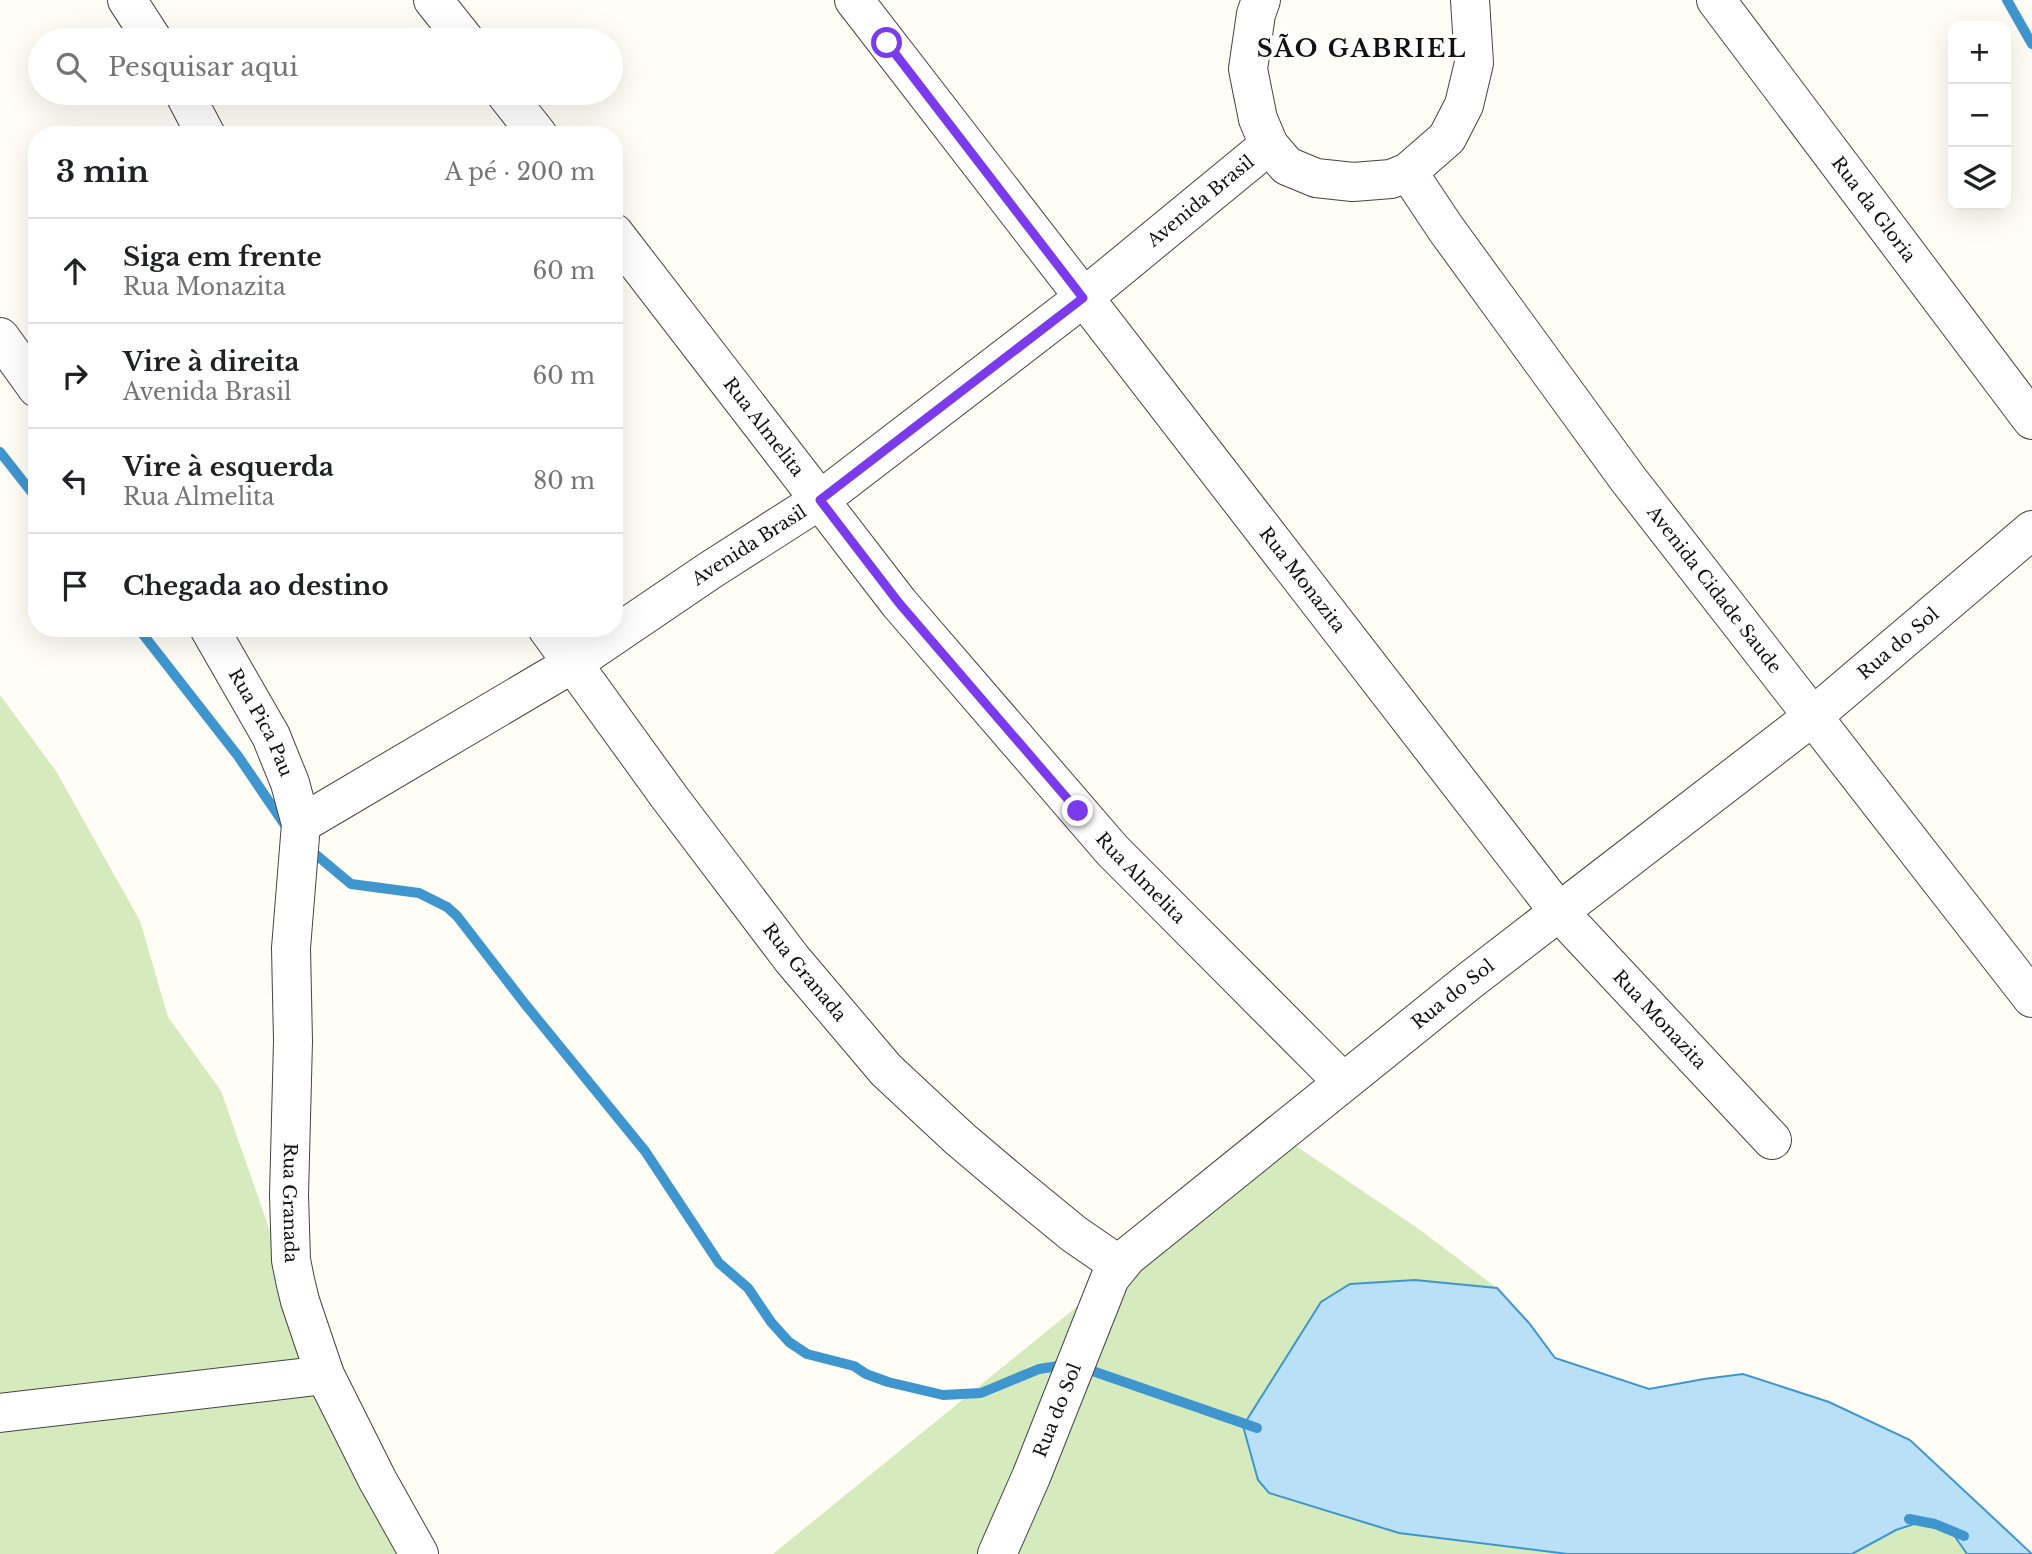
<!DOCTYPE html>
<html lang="pt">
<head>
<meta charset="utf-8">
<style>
	:root { --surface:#fff; --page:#f6f6f6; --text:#202124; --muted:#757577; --line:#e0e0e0 }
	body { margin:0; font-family:"Libre Baskerville",serif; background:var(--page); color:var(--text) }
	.controls { position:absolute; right:21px; top:21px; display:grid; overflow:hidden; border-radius:14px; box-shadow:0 7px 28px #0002 }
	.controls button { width:63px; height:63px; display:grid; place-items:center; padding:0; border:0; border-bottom:2px solid var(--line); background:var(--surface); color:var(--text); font:35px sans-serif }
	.stop { position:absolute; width:21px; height:21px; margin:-16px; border:5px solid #7c3aed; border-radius:50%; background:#fff }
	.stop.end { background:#7c3aed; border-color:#fff; box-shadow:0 2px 7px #0008 }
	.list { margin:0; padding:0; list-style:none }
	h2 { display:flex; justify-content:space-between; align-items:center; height:91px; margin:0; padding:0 28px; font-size:30px }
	h2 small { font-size:23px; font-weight:400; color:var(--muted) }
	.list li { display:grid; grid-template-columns:46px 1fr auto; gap:21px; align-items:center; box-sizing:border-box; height:105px; padding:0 28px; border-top:2px solid var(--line) }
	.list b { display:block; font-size:26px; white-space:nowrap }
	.list p { margin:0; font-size:23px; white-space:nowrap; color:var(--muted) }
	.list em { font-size:23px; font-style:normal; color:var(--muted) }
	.icon { flex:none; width:38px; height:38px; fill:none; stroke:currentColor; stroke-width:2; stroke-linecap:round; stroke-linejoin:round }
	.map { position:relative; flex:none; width:2032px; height:1554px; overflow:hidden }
	.search { position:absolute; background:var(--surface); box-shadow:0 7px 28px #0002; left:28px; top:28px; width:595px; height:77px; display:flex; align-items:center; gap:18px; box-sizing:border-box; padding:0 24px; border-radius:38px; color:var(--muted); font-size:26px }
	.panel { position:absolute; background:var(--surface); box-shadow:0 7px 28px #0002; left:28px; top:126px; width:595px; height:511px; border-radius:28px }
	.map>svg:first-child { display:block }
	.green { fill:#d5ebbd }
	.water { fill:#b9e0f7; stroke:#3f96cf; stroke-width:2 }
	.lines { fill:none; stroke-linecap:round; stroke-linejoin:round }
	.stream { stroke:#3f96cf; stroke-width:10 }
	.street-casing { stroke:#444; stroke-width:40 }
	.street { stroke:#fff; stroke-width:38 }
	.route { stroke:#7c3aed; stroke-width:9 }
	.labels { text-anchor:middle; stroke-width:7; stroke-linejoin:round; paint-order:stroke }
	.street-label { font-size:18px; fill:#111; stroke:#fff }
	.district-label { font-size:24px; font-weight:bold; letter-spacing:2px; fill:#111; stroke:#fff }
</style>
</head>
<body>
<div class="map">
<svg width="2032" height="1554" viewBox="0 0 2032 1554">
	<rect width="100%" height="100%" fill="#fffdf5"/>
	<g class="green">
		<path d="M0,695L56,771L140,921L168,1017L221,1091L332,1408L411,1554H0Z"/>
		<path d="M1284,1138L1416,1227L1497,1288L1415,1280L1350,1284L1321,1302L1243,1426L1399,1533L1568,1554H773Z"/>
		<path d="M1929,1519L1947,1525L1967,1554H1852L1896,1530Z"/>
	</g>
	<path class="water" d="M1415,1280L1497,1288L1529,1323L1555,1358L1649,1389L1704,1379L1743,1374L1829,1402L1910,1440L2032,1554H1967L1947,1525L1929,1519L1896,1530L1852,1554H1568L1399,1533L1269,1493L1258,1480L1243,1426L1321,1302L1350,1284Z"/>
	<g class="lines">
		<g class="stream">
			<path d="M2007,0L2032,44"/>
			<path d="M0,452L37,499"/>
			<path d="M138,628L238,756L287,828"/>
			<path d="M308,848L351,884L419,893L447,907L457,916L525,1004L645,1151L719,1263L748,1288L771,1322L789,1342L807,1354L854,1366L866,1374L888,1382L943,1395L981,1393L1039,1369L1065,1365"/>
			<path d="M1081,1367L1257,1428"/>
			<path d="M1909,1519L1935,1524L1964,1536"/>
		</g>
		<g class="street-casing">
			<g id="street">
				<path d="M127,0L153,40"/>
				<path d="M433,0L465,40"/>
				<path id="s1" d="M854,0L1559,912L1772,1140"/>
				<path d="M1261,0L1256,14L1248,69L1258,119L1269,145L1287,166L1316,178L1353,182L1391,179L1408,172L1447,138L1464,105L1474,63L1470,0"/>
				<path id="s2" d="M1716,0L2032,420"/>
				<path d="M184,93L206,135"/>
				<path d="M505,93L538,135"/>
				<path id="s3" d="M1408,172L1446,229L1628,479L2032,998"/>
				<path id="s4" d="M614,233L899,603L1112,850L1342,1081"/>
				<path d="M0,337L37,388"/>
				<path id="s5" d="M209,628L271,736L290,783L301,824L291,948L293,1041L289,1195L291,1260L295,1280L300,1301L325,1375L377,1479L419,1554"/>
				<path id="s6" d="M547,628L670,798L792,959L886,1070L960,1139L1018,1188L1074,1234L1119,1265"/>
				<path id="s7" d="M301,824L572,664L709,571L820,500L1083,298L1269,145"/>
				<path d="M0,1413L325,1375"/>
				<path id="s8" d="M997,1554L1031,1477L1110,1278L1127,1257L1468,982L1812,717L2032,530"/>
			</g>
		</g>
		<use href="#street" class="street"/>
	</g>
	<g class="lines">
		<path class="route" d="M887,43L1083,298L820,500L899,603L1078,811"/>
	</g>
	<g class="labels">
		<g class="street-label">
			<text dy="6" stroke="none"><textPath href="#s7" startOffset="1096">Avenida Brasil</textPath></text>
			<text dy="6" stroke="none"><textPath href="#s2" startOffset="262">Rua da Gloria</textPath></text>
			<text dy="6" stroke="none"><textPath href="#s4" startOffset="245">Rua Almelita</textPath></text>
			<text dy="6" stroke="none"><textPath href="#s7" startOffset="528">Avenida Brasil</textPath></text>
			<text dy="6" stroke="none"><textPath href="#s1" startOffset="733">Rua Monazita</textPath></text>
			<text dy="6" stroke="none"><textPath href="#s3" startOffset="518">Avenida Cidade Saude</textPath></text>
			<text dy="6" stroke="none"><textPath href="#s8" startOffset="1311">Rua do Sol</textPath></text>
			<text dy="6" stroke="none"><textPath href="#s5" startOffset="108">Rua Pica Pau</textPath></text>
			<text dy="6" stroke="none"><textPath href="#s4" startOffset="833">Rua Almelita</textPath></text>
			<text dy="6" stroke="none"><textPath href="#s6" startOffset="430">Rua Granada</textPath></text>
			<text dy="6" stroke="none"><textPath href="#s8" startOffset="744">Rua do Sol</textPath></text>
			<text dy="6" stroke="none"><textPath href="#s1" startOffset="1300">Rua Monazita</textPath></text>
			<text dy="6" stroke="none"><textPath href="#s5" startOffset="597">Rua Granada</textPath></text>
			<text dy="6" stroke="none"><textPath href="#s8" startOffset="156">Rua do Sol</textPath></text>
		</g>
		<g class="district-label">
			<text x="1362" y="57">SÃO GABRIEL</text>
		</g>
	</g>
</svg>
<div class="controls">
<button>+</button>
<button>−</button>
<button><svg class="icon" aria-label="layers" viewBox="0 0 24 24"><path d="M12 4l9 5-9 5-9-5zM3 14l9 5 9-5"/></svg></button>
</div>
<div class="stop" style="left:887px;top:43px"></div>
<div class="stop end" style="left:1078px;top:811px"></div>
<div class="search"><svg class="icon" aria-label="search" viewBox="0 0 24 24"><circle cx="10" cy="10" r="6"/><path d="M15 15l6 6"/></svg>Pesquisar aqui</div>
<section class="panel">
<h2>3 min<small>A pé · 200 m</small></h2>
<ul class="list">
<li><svg class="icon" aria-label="ahead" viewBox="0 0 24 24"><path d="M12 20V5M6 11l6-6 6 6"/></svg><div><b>Siga em frente</b><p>Rua Monazita</p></div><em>60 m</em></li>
<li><svg class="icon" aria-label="right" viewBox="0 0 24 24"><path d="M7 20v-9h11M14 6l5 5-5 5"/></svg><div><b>Vire à direita</b><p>Avenida Brasil</p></div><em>60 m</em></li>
<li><svg class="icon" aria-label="left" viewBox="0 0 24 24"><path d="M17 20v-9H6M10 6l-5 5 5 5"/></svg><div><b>Vire à esquerda</b><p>Rua Almelita</p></div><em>80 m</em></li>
<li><svg class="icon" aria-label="arrive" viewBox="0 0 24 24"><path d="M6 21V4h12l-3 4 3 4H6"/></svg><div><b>Chegada ao destino</b></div></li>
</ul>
</section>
</div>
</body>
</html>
